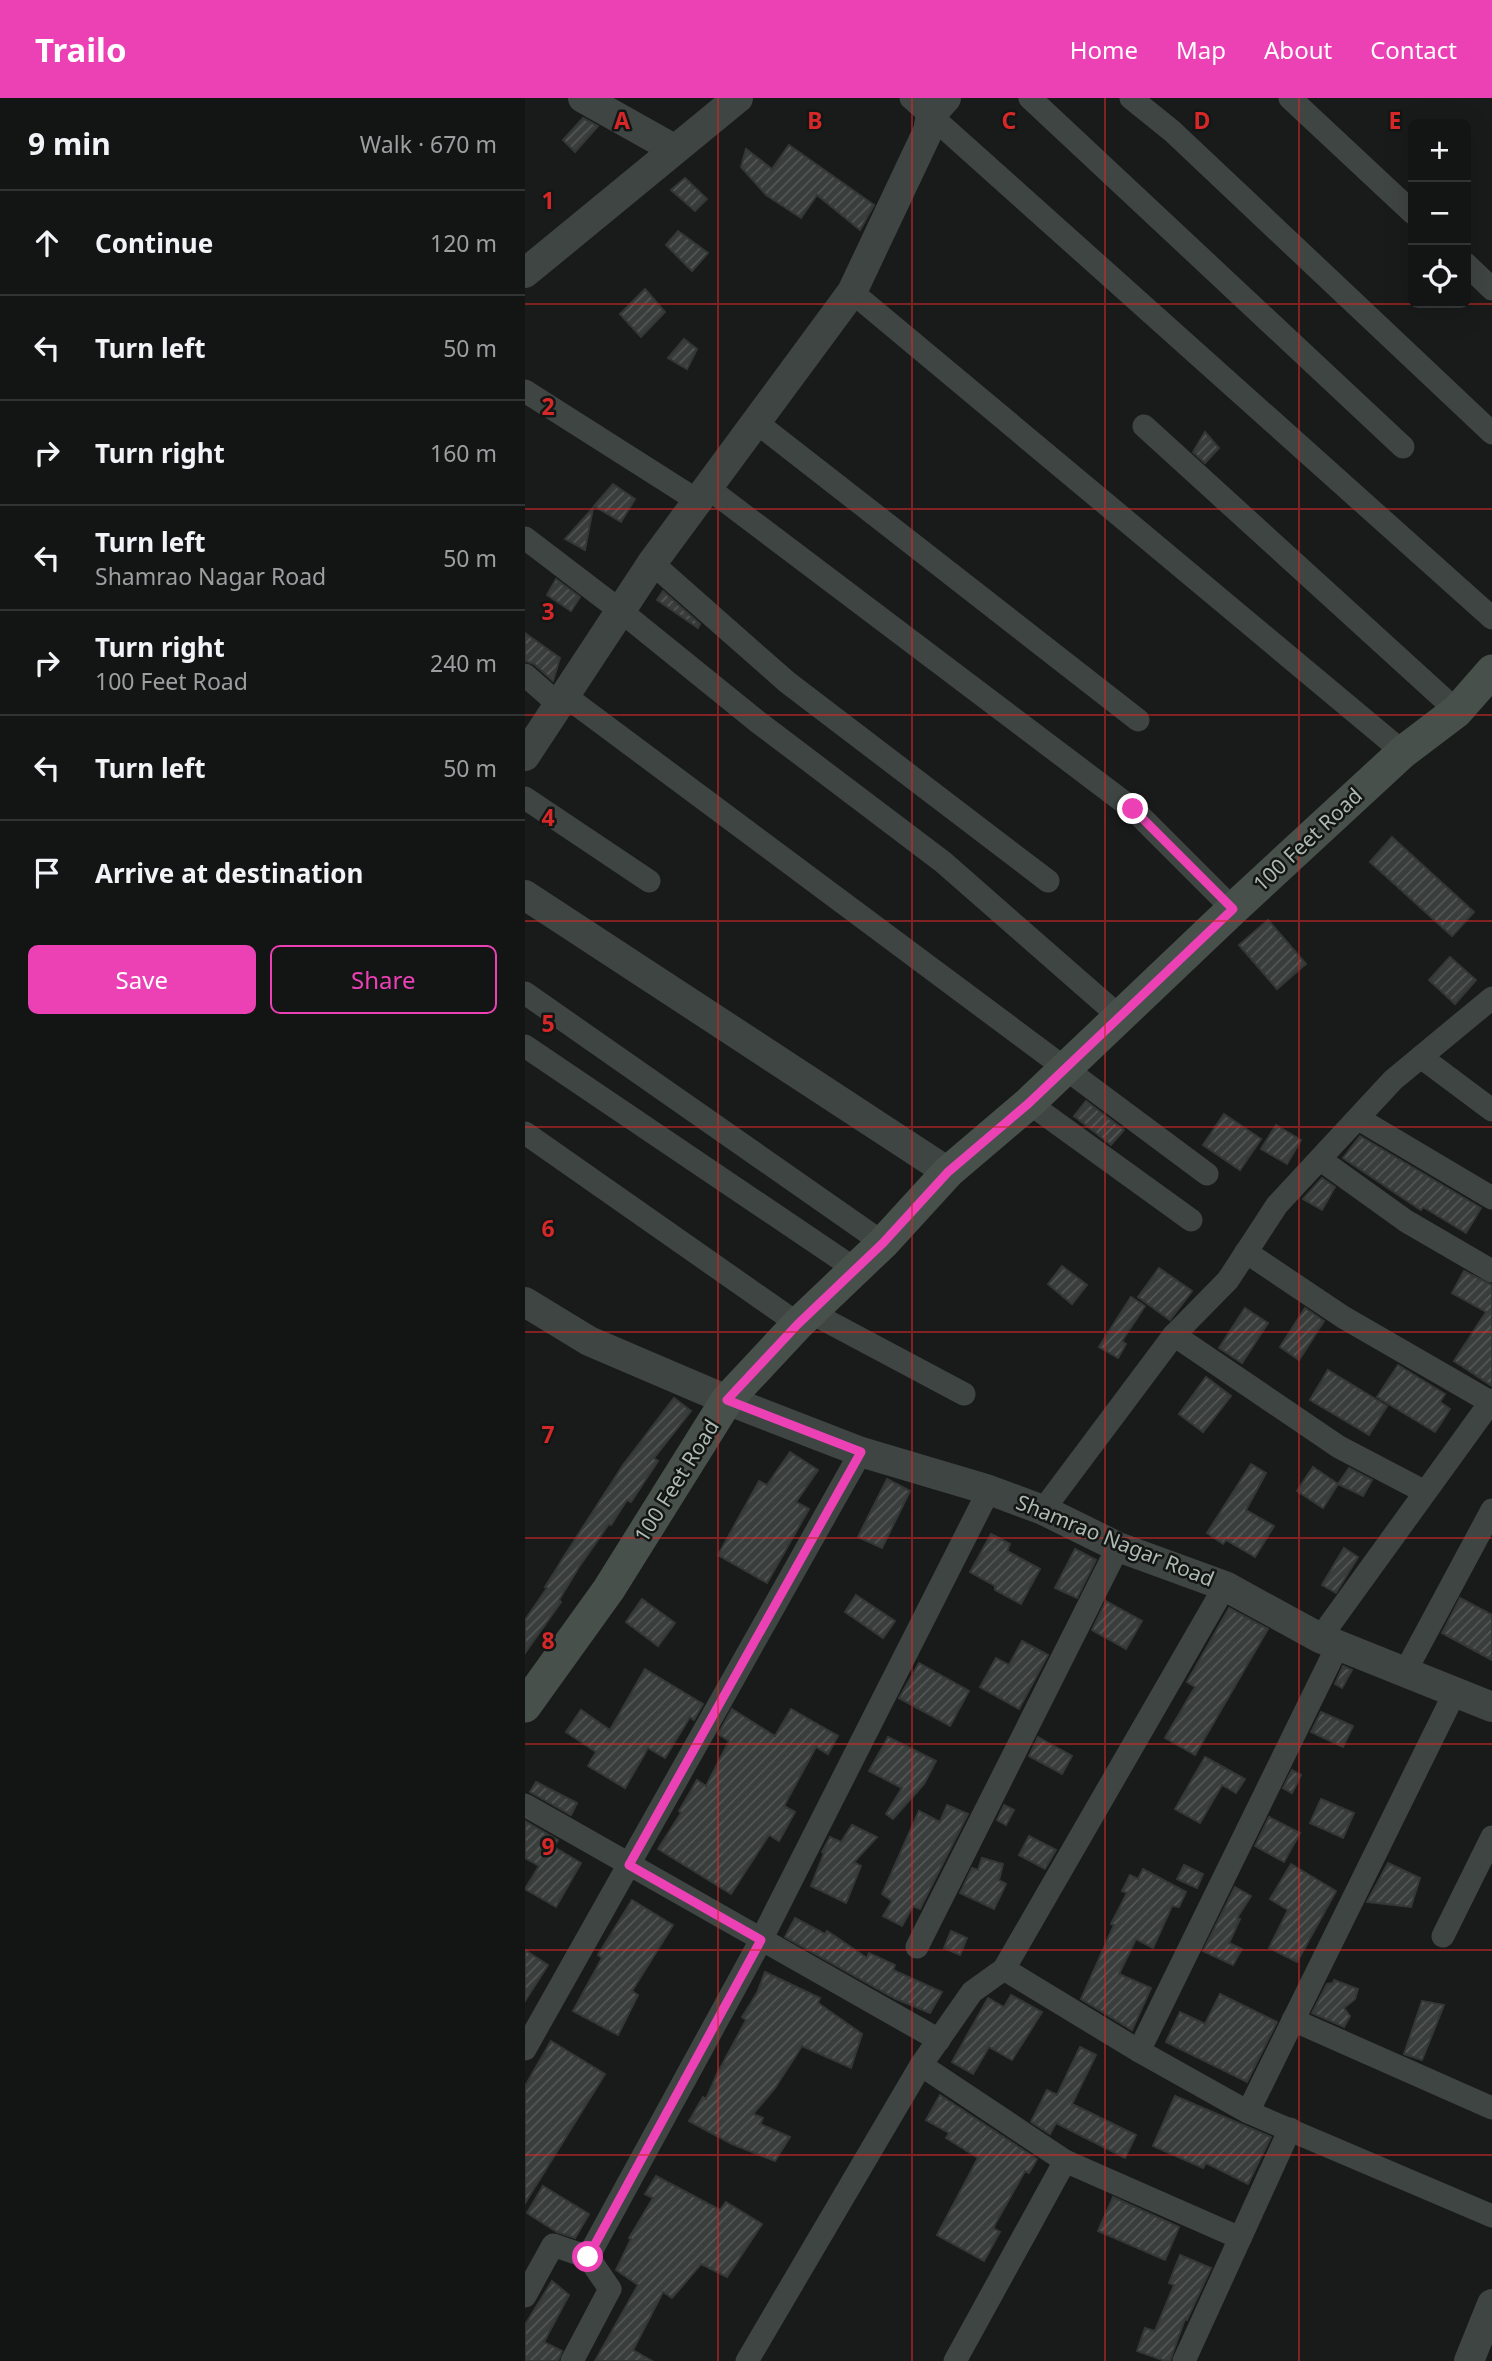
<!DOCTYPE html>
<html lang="en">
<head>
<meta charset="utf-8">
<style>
	:root { --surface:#131414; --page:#202122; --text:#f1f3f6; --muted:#9d9ea0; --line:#323334; --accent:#eb41b5 }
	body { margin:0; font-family:"Noto Sans",sans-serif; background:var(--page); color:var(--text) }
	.controls { position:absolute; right:21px; top:21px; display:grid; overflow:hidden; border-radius:10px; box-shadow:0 7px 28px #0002 }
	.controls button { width:63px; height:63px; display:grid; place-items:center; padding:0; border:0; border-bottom:2px solid var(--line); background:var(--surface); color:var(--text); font:35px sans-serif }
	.stop { position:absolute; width:21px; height:21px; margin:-16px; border:5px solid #eb41b5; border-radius:50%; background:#fff }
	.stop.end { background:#eb41b5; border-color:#fff; box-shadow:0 2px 7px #0008 }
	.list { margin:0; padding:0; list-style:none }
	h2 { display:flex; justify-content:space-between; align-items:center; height:91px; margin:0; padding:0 28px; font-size:30px }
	h2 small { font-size:23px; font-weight:400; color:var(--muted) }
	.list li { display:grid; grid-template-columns:46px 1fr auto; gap:21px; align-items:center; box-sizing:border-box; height:105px; padding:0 28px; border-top:2px solid var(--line) }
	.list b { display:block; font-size:26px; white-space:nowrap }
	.list p { margin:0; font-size:23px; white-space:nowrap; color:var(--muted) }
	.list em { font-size:23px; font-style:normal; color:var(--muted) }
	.actions { display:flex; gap:14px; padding:21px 28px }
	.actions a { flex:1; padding:16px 0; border:2px solid var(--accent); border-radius:10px; text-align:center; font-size:24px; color:var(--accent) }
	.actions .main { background:var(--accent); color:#fff }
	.icon { flex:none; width:38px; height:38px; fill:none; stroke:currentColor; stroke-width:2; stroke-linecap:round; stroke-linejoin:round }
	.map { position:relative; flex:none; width:967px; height:2263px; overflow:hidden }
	header { display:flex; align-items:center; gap:42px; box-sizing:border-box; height:98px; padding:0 35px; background:var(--accent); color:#fff }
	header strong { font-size:33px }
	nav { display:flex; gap:38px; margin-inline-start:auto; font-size:24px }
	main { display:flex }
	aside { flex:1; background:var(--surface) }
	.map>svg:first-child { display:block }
	.building { fill:url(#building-hatch); stroke:#333736; stroke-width:2 }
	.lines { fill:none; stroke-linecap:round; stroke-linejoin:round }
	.minor { stroke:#3f4542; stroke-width:23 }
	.tertiary { stroke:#3f4542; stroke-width:30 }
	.secondary { stroke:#48504b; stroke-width:33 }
	.route { stroke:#eb41b5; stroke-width:9 }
	.grid { fill:none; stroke:#d62828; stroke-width:2; stroke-opacity:0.55 }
	.labels { text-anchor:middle; stroke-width:5; stroke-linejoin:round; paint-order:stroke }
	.street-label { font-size:21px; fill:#acbab1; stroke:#141615 }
	.grid-label { font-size:23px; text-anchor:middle; font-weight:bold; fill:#d62828; stroke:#141615; stroke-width:5; stroke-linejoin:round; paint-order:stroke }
</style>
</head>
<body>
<header>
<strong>Trailo</strong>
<nav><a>Home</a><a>Map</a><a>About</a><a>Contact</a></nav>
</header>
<main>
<aside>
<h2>9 min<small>Walk · 670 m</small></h2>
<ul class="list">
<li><svg class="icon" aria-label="ahead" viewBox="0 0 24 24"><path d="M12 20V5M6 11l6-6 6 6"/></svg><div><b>Continue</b></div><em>120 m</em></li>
<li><svg class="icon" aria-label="left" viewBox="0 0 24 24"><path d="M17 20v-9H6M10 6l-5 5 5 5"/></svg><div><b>Turn left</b></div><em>50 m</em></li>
<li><svg class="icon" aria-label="right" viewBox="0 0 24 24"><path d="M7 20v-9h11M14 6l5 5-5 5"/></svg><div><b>Turn right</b></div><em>160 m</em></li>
<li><svg class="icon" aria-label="left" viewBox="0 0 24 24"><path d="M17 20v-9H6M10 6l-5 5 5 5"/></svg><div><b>Turn left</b><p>Shamrao Nagar Road</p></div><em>50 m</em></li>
<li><svg class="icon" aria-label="right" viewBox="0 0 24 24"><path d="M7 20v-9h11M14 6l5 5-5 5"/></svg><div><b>Turn right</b><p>100 Feet Road</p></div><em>240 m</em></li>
<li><svg class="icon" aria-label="left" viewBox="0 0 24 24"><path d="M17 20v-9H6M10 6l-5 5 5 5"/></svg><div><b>Turn left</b></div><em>50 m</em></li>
<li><svg class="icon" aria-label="arrive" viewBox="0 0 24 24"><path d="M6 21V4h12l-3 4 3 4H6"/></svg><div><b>Arrive at destination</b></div></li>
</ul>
<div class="actions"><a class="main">Save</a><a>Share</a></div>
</aside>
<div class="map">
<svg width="967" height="2263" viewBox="0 0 967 2263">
	<defs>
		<pattern id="building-hatch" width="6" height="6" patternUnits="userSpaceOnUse" patternTransform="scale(1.75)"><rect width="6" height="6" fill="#393d3b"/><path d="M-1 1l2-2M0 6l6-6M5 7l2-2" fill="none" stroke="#535755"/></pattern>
	</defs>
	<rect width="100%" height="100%" fill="#191b1a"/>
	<g class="building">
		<path d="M58,20L73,28L50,54L38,42Z"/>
		<path d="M264,47L349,107L335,132L292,97L276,120L241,97L216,69L221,51L247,71Z"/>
		<path d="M160,80L182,101L170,113L146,92Z"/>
		<path d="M153,133L183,155L167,173L141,147Z"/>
		<path d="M120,191L140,214L116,239L95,216Z"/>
		<path d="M159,241L172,251L162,271L143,260Z"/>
		<path d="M680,334L694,350L680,365L668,354Z"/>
		<path d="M88,386L110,401L96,424L69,408Z"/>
		<path d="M68,410L60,452L40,441Z"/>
		<path d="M31,481L55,499L46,513L22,497Z"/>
		<path d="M138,493L175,526L173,530L132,502Z"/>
		<path d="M0,535L35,560L28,583L9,566L0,563Z"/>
		<path d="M867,739L949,814L927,838L845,764Z"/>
		<path d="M743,822L781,866L752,891L714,847Z"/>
		<path d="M925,859L951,882L930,906L904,882Z"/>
		<path d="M561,1003L599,1032L586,1047L549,1018Z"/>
		<path d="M699,1016L736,1041L715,1072L678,1047Z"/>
		<path d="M751,1027L776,1042L762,1066L736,1051Z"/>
		<path d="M835,1038L956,1110L941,1135L898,1109L896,1112L818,1060Z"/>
		<path d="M797,1080L810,1089L797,1112L778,1101Z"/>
		<path d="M537,1168L562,1187L547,1206L523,1186Z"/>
		<path d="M634,1170L667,1193L645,1222L613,1199Z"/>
		<path d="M939,1173L967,1187V1288L929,1263L961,1214L927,1195Z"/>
		<path d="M606,1199L620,1208L597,1243L601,1246L593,1260L574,1249Z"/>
		<path d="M720,1210L743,1225L717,1265L694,1250Z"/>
		<path d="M780,1210L799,1223L774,1262L755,1249Z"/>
		<path d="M873,1267L920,1296L915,1304L925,1311L910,1334L852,1299Z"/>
		<path d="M803,1272L862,1308L844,1337L785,1302Z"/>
		<path d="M681,1279L706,1298L678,1334L654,1316Z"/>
		<path d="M149,1300L166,1313L129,1360L133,1363L106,1404L102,1402L86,1427L84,1426L54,1469L34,1502L36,1504L0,1555V1522L22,1490L20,1489L38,1460L98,1367Z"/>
		<path d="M265,1354L293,1372L271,1404L284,1411L242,1485L193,1457L234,1383L242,1387Z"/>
		<path d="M726,1366L741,1375L721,1412L749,1428L730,1459L701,1442L698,1446L682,1435Z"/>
		<path d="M788,1369L813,1386L798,1410L772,1393Z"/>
		<path d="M824,1370L847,1382L838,1398L813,1386Z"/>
		<path d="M362,1381L385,1393L357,1450L333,1439Z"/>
		<path d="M466,1436L485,1446L482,1453L515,1471L496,1506L470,1492V1488L445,1474Z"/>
		<path d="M819,1450L833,1459L811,1495L797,1487Z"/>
		<path d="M550,1451L571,1462L552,1500L530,1490Z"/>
		<path d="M331,1497L370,1523L358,1540L320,1514Z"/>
		<path d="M935,1500L967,1517V1562L917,1535Z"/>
		<path d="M117,1501L150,1525L133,1548L101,1524Z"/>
		<path d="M581,1503L617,1523L601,1551L567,1532Z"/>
		<path d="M704,1510L743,1531L670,1657L640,1640L670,1589L662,1584Z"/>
		<path d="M497,1543L523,1557L494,1611L455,1589L471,1560L484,1567Z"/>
		<path d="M394,1565L444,1593L425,1628L374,1600Z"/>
		<path d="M818,1568L827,1572L817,1590L810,1586Z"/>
		<path d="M120,1571L178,1606L169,1622L165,1619L140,1660L123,1650L100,1690L63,1668L71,1654L41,1634L56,1612L85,1632Z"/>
		<path d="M207,1611L250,1638L266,1611L313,1638L303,1656L291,1649L259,1708L270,1714L254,1743L244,1737L206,1796L133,1751L156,1715L154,1713L172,1682L181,1688L204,1643L193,1636Z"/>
		<path d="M796,1614L828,1628L818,1649L786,1634Z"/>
		<path d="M363,1639L411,1663L399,1686L368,1721L361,1716L377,1690L344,1673Z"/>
		<path d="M513,1639L547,1658L537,1676L504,1658Z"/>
		<path d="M680,1659L720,1681L711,1695L697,1687L675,1725L650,1711Z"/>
		<path d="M767,1672L776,1677L767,1695L758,1690Z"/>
		<path d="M11,1684L52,1705L46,1717L5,1694Z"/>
		<path d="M796,1701L829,1715L818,1740L785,1725Z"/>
		<path d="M422,1707L443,1716L395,1811L388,1808L377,1828L358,1818L367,1803L357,1796L394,1713L415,1724Z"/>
		<path d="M479,1707L489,1712L481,1727L472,1722Z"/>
		<path d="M744,1719L775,1735L759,1764L730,1748Z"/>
		<path d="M0,1723L33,1742L29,1749L56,1765L31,1809L0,1791L14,1768L0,1760Z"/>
		<path d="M327,1727L352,1739L329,1764L336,1768L321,1805L286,1788L299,1755L297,1754L305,1739L316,1744Z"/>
		<path d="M504,1738L531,1752L520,1771L494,1757Z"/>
		<path d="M457,1760L478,1766L474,1782L481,1786L469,1811L435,1795L447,1770L453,1772Z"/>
		<path d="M863,1765L895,1780L886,1809L842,1804Z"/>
		<path d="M766,1766L811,1793L772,1864L744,1850L763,1812L745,1801Z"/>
		<path d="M659,1767L678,1776L672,1790L652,1781Z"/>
		<path d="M618,1771L661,1794L654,1809L647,1808L628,1850L611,1841L594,1876L626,1890L607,1932L556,1901L589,1827L586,1826L602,1795L597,1793L605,1777L613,1781Z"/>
		<path d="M710,1789L726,1798L712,1820L715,1821L704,1845L717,1851L708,1867L678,1853Z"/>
		<path d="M107,1802L148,1827L107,1893L113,1897L93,1937L48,1913L77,1860L73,1857Z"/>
		<path d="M270,1820L300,1836L302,1833L342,1860L344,1855L370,1867L368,1872L417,1894L405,1915L369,1900L260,1839Z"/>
		<path d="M426,1833L442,1840L435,1857L419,1850Z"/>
		<path d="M0,1852L23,1867L0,1903Z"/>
		<path d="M240,1874L295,1900L293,1905L337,1936L326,1970L277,1948L250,1990L228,2016L238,2020L235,2026L265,2039L250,2063L207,2046L164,2023L178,1999L181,2001L192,1976L221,1922L217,1919L232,1895Z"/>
		<path d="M809,1882L833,1891L830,1901L819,1910L825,1918L819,1929L787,1915L802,1886L808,1885Z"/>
		<path d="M695,1896L752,1924L722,1984L641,1944L655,1914L680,1926Z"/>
		<path d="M486,1897L517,1914L487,1962L464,1949L448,1976L427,1964L463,1900L479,1909Z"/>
		<path d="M897,1903L919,1907L897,1962L879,1956Z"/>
		<path d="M26,1943L80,1976L0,2105V1988Z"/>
		<path d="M555,1949L571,1957L547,2006L611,2037L600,2060L531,2025L525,2036L506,2024L522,1992L532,1997Z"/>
		<path d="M415,1997L512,2061L504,2075L500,2073L468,2130L475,2134L459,2163L412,2137L453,2060L421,2040L424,2035L401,2022Z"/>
		<path d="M650,1998L746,2039L723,2086L681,2065L678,2070L628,2048Z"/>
		<path d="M131,2078L195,2112L201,2104L237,2126L202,2179L176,2166L147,2200L138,2194L108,2252L127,2263H70L113,2187L91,2172L106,2141L104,2140L128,2100L120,2096Z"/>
		<path d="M18,2088L64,2116L50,2140L32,2134L2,2115Z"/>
		<path d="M588,2099L654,2129L640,2162L573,2133Z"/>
		<path d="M655,2157L686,2170L662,2222L660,2221L645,2263H640L612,2253L620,2230L630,2233L649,2187L644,2185Z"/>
		<path d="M27,2183L44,2197L19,2244L37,2253L33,2263H0V2227Z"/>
	</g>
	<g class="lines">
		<g class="minor">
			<path d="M386,0L967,520"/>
			<path d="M505,0L878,349"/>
			<path d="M606,0L647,33L967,335"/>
			<path d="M765,0L888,115"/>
			<path d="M941,166L967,191"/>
			<path d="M327,194L878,654"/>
			<path d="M0,293L173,403"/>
			<path d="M231,324L613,622"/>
			<path d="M619,328L932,613"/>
			<path d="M183,390L608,711L708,811"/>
			<path d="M0,440L97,514L233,624L418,764L595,919"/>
			<path d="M127,465L262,584L523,783"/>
			<path d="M0,577L33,606"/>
			<path d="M39,597L682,1076"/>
			<path d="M0,700L124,783"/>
			<path d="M0,895L358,1145"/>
			<path d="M0,948L330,1171"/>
			<path d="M896,959L967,1012"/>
			<path d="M504,1005L666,1122"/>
			<path d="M834,1021L967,1100"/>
			<path d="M0,1035L273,1226"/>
			<path d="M796,1062L881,1123L967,1173"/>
			<path d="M721,1154L818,1219L967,1305"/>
			<path d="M285,1214L439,1296"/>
			<path d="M649,1237L814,1349L900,1394"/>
			<path d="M518,1412L649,1237L703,1182L752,1107L868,982L967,900"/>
			<path d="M795,1540L967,1302"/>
			<path d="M880,1574L967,1412"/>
			<path d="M0,1707L414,1942"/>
			<path d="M918,1838L967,1739"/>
			<path d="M392,1849L593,1449"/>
			<path d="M479,1871L614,1953L723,2014L930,1594"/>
			<path d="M768,1922L967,2010"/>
			<path d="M0,1951L336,1354"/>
			<path d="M614,1953L813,1547"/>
			<path d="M396,1967L540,2063L430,2263"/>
			<path d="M723,2014L967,2118"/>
			<path d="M540,2063L715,2140"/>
			<path d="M0,2198L28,2147L63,2159L236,1842L464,1392"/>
			<path d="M47,2263L85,2191L63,2159"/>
			<path d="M222,2263L396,1967L447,1894L479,1871L700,1488"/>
			<path d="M659,2263L765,2031"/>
		</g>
		<g class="tertiary">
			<path d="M58,0L149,51"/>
			<path d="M0,175L213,0"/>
			<path d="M0,658L127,465L327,194L403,33L406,17L421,0"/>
			<path d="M0,797L423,1074"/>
			<path d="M0,1204L64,1243L202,1302L336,1354L464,1392L518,1412L593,1449L700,1488L795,1540L967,1609"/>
			<path d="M944,2263L967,2206"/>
		</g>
		<path class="secondary" d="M0,1608L84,1491L202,1302L273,1226L358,1145L423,1074L504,1005L708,811L878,654L932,613L967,573"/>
	</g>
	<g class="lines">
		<path class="route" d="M63,2159L236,1842L104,1767L336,1354L202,1302L273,1226L358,1145L423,1074L504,1005L708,811L608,711"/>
	</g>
	<path class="grid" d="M193,0V2263M387,0V2263M580,0V2263M774,0V2263M0,206H967M0,411H967M0,617H967M0,823H967M0,1029H967M0,1234H967M0,1440H967M0,1646H967M0,1852H967M0,2057H967"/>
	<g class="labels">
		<g class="street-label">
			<text transform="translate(783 742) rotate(-43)" y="7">100 Feet Road</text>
			<text transform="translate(152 1383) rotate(-58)" y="7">100 Feet Road</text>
			<text transform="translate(590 1443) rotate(22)" y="7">Shamrao Nagar Road</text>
		</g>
	</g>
	<g class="grid-label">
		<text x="97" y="31">A</text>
		<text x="290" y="31">B</text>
		<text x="484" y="31">C</text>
		<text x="677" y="31">D</text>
		<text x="870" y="31">E</text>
		<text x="23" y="111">1</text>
		<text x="23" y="317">2</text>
		<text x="23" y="522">3</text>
		<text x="23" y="728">4</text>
		<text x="23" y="934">5</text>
		<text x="23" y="1139">6</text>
		<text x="23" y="1345">7</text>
		<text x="23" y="1551">8</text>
		<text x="23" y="1757">9</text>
	</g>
</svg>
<div class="controls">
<button>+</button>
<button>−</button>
<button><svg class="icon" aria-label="locate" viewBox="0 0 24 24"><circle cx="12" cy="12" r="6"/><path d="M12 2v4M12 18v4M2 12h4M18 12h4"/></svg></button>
</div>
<div class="stop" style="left:63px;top:2159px"></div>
<div class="stop end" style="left:608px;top:711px"></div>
</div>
</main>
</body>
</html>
